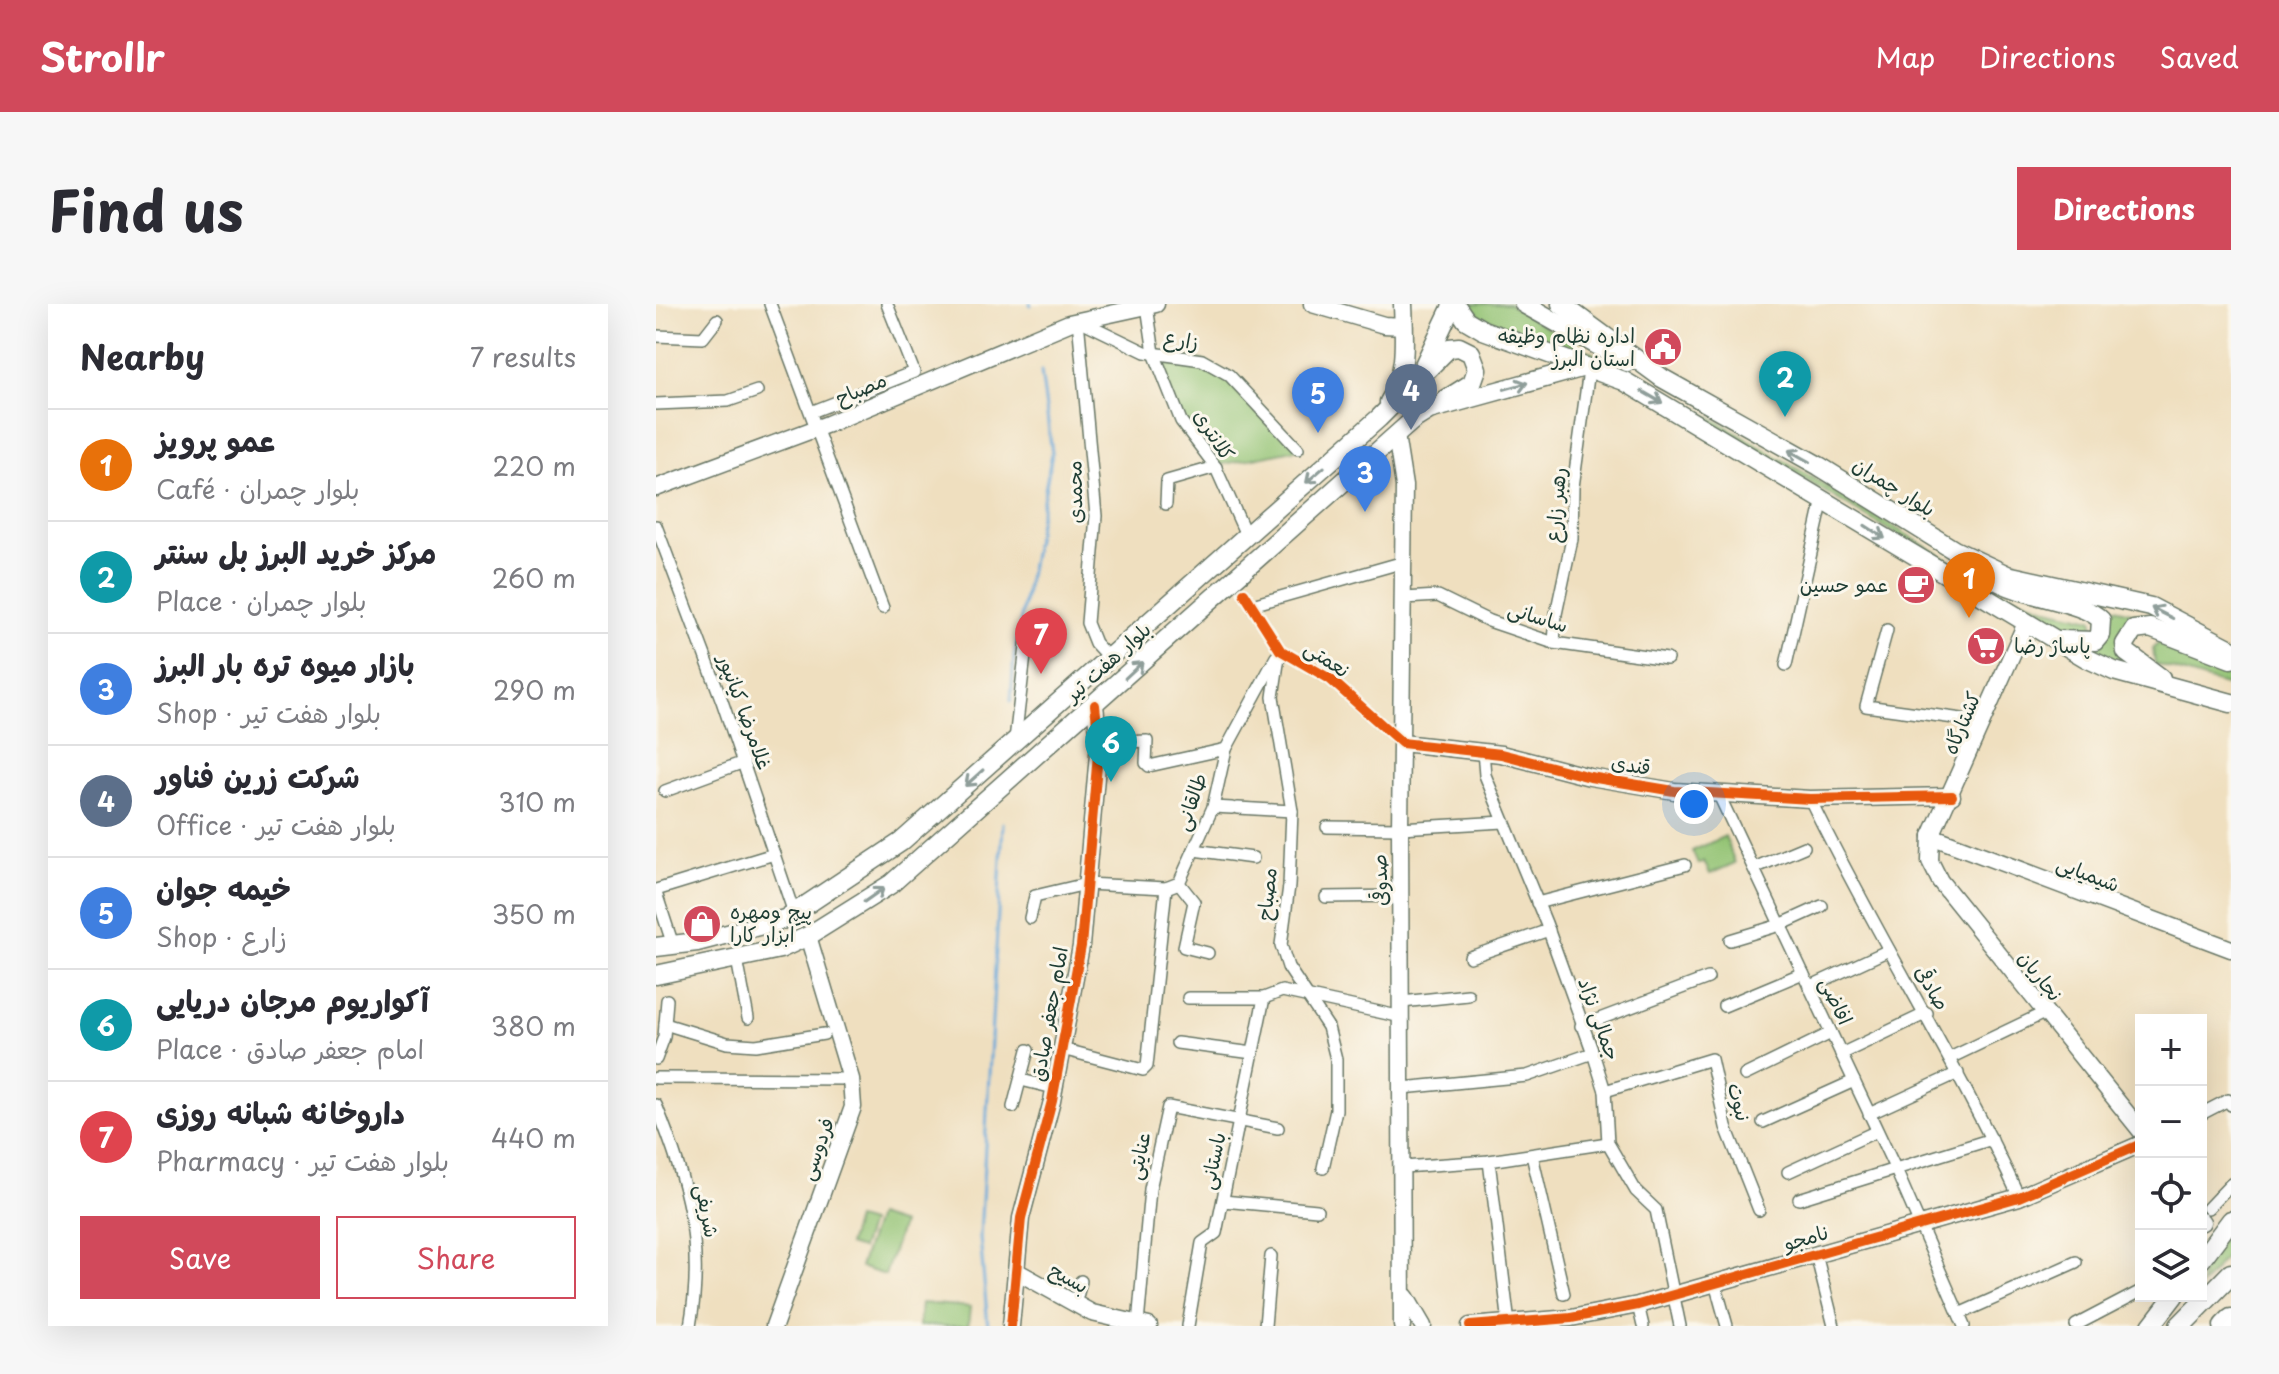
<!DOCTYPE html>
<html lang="en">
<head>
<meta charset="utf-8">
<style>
	:root { --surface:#fff; --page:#f7f7f7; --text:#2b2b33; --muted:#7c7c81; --line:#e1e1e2; --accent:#d1495b }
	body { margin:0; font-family:"Playpen Sans","Playpen Sans Arabic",sans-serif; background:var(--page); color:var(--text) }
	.controls { position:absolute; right:24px; bottom:24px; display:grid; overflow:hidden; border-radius:0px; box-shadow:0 8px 32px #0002 }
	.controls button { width:72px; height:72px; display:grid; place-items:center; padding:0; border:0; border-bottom:2px solid var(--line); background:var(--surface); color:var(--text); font:40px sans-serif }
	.you { position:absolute; left:1038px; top:500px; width:28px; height:28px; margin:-20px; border:6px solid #fff; border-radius:50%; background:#1a73e8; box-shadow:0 0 0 12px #1a73e833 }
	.badge { display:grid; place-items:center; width:52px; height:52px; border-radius:50%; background:var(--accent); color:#fff; font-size:26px; font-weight:700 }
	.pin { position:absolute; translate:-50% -66px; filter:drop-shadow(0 2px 4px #0008) }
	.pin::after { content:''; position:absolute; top:42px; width:28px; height:24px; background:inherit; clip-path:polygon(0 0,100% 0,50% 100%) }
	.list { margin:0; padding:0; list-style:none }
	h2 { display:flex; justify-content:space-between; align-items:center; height:104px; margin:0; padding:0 32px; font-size:34px }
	h2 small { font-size:26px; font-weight:400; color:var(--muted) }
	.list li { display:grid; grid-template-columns:52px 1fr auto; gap:24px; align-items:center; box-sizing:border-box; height:112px; padding:0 32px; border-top:2px solid var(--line) }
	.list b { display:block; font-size:30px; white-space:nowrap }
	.list p { margin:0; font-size:26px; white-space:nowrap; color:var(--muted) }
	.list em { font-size:26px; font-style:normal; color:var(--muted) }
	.actions { display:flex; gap:16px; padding:24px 32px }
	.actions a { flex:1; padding:18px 0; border:2px solid var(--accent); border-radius:0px; text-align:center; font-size:28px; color:var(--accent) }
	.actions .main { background:var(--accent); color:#fff }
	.icon { flex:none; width:44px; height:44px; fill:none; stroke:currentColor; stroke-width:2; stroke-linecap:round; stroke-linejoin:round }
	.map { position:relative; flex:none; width:1575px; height:1022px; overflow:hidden; border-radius:0px }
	header { display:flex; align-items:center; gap:48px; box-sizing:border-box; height:112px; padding:0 40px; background:var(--accent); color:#fff }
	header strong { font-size:38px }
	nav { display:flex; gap:44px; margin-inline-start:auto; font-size:28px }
	.intro { display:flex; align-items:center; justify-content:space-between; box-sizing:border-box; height:192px; padding:0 48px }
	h1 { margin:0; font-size:56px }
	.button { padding:20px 36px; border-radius:0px; background:var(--accent); color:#fff; font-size:28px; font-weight:700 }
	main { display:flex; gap:48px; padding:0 48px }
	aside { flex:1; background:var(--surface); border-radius:0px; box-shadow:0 8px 32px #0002 }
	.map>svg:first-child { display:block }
	.green { fill:#93c373; stroke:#598054; stroke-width:2 }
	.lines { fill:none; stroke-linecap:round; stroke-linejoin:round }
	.stream { stroke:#63a6d8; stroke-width:3 }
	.street-casing { stroke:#687665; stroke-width:14 }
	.secondary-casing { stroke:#687665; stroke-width:19 }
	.primary-casing { stroke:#687665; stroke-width:21 }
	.highway-casing { stroke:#687665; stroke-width:23 }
	.street { stroke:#fff; stroke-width:11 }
	.secondary { stroke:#fff; stroke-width:16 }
	.primary { stroke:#fff; stroke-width:18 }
	.highway { stroke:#fff; stroke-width:20 }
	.cycleway-casing { stroke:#fbf7ec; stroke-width:15 }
	.cycleway { stroke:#e8590c; stroke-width:10 }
	.oneway { stroke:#8f9e9a }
	.labels { text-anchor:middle; stroke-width:6; stroke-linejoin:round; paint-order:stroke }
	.poi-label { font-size:20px; fill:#1f3d34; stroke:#fbf7ec; text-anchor:end }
	.street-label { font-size:20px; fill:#1f3d34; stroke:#fbf7ec }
</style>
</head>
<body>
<header>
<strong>Strollr</strong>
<nav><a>Map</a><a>Directions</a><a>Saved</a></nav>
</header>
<div class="intro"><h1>Find us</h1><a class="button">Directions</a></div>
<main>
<aside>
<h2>Nearby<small>7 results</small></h2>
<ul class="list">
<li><span class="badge" style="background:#e8710a">1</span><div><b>عمو پرویز</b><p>Café · بلوار چمران</p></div><em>220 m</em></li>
<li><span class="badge" style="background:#0f9aa8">2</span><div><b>مرکز خرید البرز بل سنتر</b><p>Place · بلوار چمران</p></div><em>260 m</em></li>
<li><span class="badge" style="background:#3f7fe0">3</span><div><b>بازار میوه تره بار البرز</b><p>Shop · بلوار هفت تیر</p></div><em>290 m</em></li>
<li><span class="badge" style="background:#5c6f8a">4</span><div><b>شرکت زرین فناور</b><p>Office · بلوار هفت تیر</p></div><em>310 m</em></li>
<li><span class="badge" style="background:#3f7fe0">5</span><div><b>خیمه جوان</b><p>Shop · زارع</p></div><em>350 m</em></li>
<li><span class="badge" style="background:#0f9aa8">6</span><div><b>آکواریوم مرجان دریایی</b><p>Place · امام جعفر صادق</p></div><em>380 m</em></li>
<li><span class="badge" style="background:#e0444e">7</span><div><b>داروخانه شبانه روزی</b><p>Pharmacy · بلوار هفت تیر</p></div><em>440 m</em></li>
</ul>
<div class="actions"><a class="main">Save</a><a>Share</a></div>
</aside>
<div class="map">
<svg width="1575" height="1022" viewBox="0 0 1575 1022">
	<rect width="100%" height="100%" fill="#fbf7ec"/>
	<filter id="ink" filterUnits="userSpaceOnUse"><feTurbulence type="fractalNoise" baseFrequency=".0125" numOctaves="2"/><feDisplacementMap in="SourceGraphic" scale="16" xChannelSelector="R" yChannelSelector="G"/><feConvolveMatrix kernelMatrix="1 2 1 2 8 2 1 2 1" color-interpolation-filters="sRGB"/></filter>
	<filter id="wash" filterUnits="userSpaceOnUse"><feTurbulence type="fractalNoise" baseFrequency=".006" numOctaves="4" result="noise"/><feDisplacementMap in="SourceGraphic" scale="32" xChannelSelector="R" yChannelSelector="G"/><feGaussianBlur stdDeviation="1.8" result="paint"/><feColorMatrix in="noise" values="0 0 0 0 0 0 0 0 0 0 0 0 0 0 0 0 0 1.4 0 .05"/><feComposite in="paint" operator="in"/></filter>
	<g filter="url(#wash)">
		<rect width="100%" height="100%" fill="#efdfbf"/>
		<g class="green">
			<path d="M812,0H853L910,35L1045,107L1340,284L1392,305L1436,315L1439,329H1415L1361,303L1043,112L953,63L825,13Z"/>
			<path d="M498,49L546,56L573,71L642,145L559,162L525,117Z"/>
			<path d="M1443,300L1486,311C1463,327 1457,339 1472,363L1429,349L1446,340L1453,316Z"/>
			<path d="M1506,337L1575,364V383L1499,360L1497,344Z"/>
			<path d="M1069,532L1079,559L1054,570L1048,557L1042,560L1036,547Z"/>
			<path d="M221,912L246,920L229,971L204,963Z"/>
			<path d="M200,915L214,919L205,945L192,941Z"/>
			<path d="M1575,925V947L1545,982V961Z"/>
			<path d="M265,999L314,1003L312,1022H263Z"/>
		</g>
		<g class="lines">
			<g class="stream">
				<path d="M374,0L375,1"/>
				<path d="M355,397L358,351L396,149L385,67"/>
				<path d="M332,1022L324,933L347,519"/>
			</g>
		</g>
	</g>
	<g filter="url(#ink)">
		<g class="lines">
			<g class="street-casing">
				<g id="street">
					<path d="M114,0L227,304"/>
					<path d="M491,2L498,49L525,117L559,162L590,231"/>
					<path d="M422,16L440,212L431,319L439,339L453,354"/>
					<path d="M423,16L489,48L546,56L573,71L642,145"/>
					<path d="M0,32L47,34L61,16"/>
					<path d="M0,100L72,97L101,87"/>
					<path d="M155,108L258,68L231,0"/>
					<path d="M510,200L511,177L560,163"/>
					<path d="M0,222L66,397L138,609"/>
					<path d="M588,289L624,346L674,375L746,439"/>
					<path d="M748,294L782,292L833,317L898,339L1011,355"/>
					<path d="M596,301L748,258"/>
					<path d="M1231,326L1210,402L1328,418"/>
					<path d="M898,339L900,310L916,235L917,183L933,66"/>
					<path d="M624,346L617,393L636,507L633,582L625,641L632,663L672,723L680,755V806L667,864"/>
					<path d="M1130,361L1167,195"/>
					<path d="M359,436L372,326"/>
					<path d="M443,439L491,437L490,459L493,462L570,445"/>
					<path d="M827,447L829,471L890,619L937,749L949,787L952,839L980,887L1000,906L1024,1022"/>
					<path d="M9,487L88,458"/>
					<path d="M1063,491L1240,866L1308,1022"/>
					<path d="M1154,495C1219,630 1300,756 1363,893"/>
					<path d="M557,503L576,504"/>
					<path d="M582,504L636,507"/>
					<path d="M671,523L744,524L848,518"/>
					<path d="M538,546L597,554"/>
					<path d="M1098,564L1148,543"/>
					<path d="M523,579L538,598L528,643L552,649"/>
					<path d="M0,586L118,550"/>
					<path d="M0,589L17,641"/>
					<path d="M670,593L745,592"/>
					<path d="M881,599L1029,561"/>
					<path d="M374,614L379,592L430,580L510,584L523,579L557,503L570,445L620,353"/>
					<path d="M1074,636L1124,621L1166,602"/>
					<path d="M814,653L893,626"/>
					<path d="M81,655L92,714"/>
					<path d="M1153,683L1233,646"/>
					<path d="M532,694H608L626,687L746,713"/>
					<path d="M746,698L812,691"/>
					<path d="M1068,702L1147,669"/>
					<path d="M9,720L71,739L100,741L168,730"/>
					<path d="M925,722L1052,674"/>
					<path d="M521,739L597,749"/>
					<path d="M406,745L487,766L491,762L510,584"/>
					<path d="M1185,750L1271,709"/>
					<path d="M1298,752L1388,709"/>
					<path d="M0,755L8,733L11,696"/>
					<path d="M1089,771L1175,729"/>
					<path d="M0,774L195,775"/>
					<path d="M365,776L398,784"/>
					<path d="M746,784L871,772L937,749"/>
					<path d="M949,787L1055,755L1070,823L1103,906"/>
					<path d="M0,801C31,877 49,940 34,1022"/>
					<path d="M357,803L372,746"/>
					<path d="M1213,810L1302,769"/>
					<path d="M1545,810L1572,796L1575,801"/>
					<path d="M1107,818L1198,777"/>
					<path d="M876,851L908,990"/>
					<path d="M833,857L853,1020"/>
					<path d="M747,863L833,857L952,839"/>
					<path d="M1132,868L1221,827"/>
					<path d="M1143,895L1336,835"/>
					<path d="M567,897L661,906"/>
					<path d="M1552,904L1575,880"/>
					<path d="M1160,950L1178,1022"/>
					<path d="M1059,979L1071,1022"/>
					<path d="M419,1001L425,977"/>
					<path d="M982,1001L987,1022"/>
					<path d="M1303,1010L1420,958"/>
					<path d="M482,1020L494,885L512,803L622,824"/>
					<path d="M1420,1021L1485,987"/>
					<path d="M532,1022L546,939L560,929L608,694"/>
					<path d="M609,1022L615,952"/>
				</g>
			</g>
			<g class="secondary-casing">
				<g id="secondary">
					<path d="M656,0L728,21L748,22"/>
					<path d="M740,131L748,182L744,524L746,1022"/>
					<path d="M0,184L172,120L413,19L500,0"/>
					<path d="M1370,319L1275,532L1274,557L1284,577L1485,827"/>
					<path d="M746,439L845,450L934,473L1018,487L1154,495L1296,492"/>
					<path d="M1275,532L1575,645"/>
					<path d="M1545,917L1546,918"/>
					<path d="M362,968L436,1009L493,1022"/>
					<path d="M750,993L767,1022"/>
					<path d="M118,1022L197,803L195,775L152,632"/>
					<path d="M355,1022L365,914L396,797L425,642L443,439L439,401"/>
					<path d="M814,1022L915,1014L982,1001L1363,893L1485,840"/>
				</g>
			</g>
			<g class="primary-casing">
				<g id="primary">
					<path d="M799,0L810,16L827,26L968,77L1430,354L1458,367L1575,399"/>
					<path d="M868,0L971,58"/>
					<path d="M905,0L1006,74L1163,162L1298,246L1351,271L1495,303L1575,345"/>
					<path d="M768,61L797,0"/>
					<path d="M733,98C752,70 748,33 747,0"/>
					<path d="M1338,275C1366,293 1428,297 1445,316L1444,331L1439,337L1404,336"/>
					<path d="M1505,374L1470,348L1469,340L1478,326L1494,324L1575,355"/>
					<path d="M0,643L41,638L129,615L245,538L723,114L793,44L803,43L815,49L821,65L816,79L789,96"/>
					<path d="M0,671L124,645L152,632L235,580L757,116L773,106L925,64"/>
					<path d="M1545,956L1575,916"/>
					<path d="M1495,1022L1518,992"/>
				</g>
			</g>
			<g class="highway-casing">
				<g id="highway">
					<path d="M1524,1022L1575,970"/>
					<path d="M1568,1022L1575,1015"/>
				</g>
			</g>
			<use href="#street" class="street"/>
			<use href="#secondary" class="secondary"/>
			<use href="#primary" class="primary"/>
			<use href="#highway" class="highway"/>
			<g class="cycleway-casing">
				<g id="cycleway">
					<path d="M588,289L624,346L674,375L746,439L845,450L934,473L1018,487L1154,495L1296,492"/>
					<path d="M355,1022L365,914L396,797L425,642L443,439L439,401"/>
					<path d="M814,1022L915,1014L982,1001L1363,893L1485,840"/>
				</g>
			</g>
			<use href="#cycleway" class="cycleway"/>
		</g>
		<defs><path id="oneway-shaft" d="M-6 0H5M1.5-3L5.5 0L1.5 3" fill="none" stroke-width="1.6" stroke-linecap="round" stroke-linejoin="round" transform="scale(2)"/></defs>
		<g class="oneway">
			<use href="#oneway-shaft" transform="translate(860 82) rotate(-16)"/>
			<use href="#oneway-shaft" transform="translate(996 93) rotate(30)"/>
			<use href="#oneway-shaft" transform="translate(1143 152) rotate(-151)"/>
			<use href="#oneway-shaft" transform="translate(659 171) rotate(139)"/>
			<use href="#oneway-shaft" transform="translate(1219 228) rotate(33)"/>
			<use href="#oneway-shaft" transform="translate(1506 309) rotate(-153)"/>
			<use href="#oneway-shaft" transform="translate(478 366) rotate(-43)"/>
			<use href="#oneway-shaft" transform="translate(318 474) rotate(138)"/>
			<use href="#oneway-shaft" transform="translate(218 591) rotate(-35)"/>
		</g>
	</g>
	<defs>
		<g id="civic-disc" transform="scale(2)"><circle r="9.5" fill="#d1495b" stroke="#fbf7ec"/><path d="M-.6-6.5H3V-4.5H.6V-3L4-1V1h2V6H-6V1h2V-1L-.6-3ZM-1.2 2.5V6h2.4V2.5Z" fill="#fff"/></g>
		<g id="cafe-disc" transform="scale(2)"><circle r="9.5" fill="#d1495b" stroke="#fbf7ec"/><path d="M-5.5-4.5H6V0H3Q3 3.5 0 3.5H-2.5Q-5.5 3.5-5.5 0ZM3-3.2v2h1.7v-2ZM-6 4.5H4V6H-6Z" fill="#fff"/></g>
		<g id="supermarket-disc" transform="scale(2)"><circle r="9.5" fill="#d1495b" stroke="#fbf7ec"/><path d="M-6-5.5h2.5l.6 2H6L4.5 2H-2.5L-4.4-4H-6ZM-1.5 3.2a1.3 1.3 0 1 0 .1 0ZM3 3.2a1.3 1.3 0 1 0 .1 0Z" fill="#fff"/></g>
		<g id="shop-disc" transform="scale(2)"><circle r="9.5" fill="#d1495b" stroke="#fbf7ec"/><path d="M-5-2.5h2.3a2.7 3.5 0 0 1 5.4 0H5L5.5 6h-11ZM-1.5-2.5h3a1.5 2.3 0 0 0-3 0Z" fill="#fff"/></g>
	</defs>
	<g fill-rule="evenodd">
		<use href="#civic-disc" x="1007" y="43"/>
		<use href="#cafe-disc" x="1260" y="281"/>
		<use href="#supermarket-disc" x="1330" y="342"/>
		<use href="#shop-disc" x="46" y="620"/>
	</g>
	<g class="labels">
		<g class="poi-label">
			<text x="979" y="39">اداره نظام وظیفه<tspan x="979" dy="23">استان البرز</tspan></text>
			<text x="1232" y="288">عمو حسین</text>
			<text x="1358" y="349" text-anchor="start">پاساژ رضا</text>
			<text x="74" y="615" text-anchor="start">پیچ ومهره<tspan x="74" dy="23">ابزار کارا</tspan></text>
		</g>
		<g class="street-label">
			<text transform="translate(525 36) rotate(9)" y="7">زارع</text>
			<text transform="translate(205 85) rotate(-23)" y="7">مصباح</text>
			<text transform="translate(558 131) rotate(57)" y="7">کلانتری</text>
			<text transform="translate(1238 183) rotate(32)" y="7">بلوار چمران</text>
			<text transform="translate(419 188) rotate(-91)" y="7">محمدی</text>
			<text transform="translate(900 201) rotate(-85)" y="7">رهبر زارع</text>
			<text transform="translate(882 313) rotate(17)" y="7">ساسانی</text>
			<text transform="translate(671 355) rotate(34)" y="7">نعمتی</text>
			<text transform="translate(452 358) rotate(-42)" y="7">بلوار هفت تیر</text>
			<text transform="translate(89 408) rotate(70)" y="7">غلامرضا کیانپور</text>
			<text transform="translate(1306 419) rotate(-67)" y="7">کشتارگاه</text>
			<text transform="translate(975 461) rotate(9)" y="7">قندی</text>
			<text transform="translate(535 498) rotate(-71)" y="7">طالقانی</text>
			<text transform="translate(1432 570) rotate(21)" y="7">شیمیایی</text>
			<text transform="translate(724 576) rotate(-91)" y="7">صدوقی</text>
			<text transform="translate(611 590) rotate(-84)" y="7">مصباح</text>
			<text transform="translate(1384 672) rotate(52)" y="7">نجاریان</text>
			<text transform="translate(1276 684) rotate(60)" y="7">صادقی</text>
			<text transform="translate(1180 697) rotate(65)" y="7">افاضی</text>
			<text transform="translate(393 710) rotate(-80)" y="7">امام جعفر صادق</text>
			<text transform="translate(943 715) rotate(70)" y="7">جمالی نژاد</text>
			<text transform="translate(1083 798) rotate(76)" y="7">نبوت</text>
			<text transform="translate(161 845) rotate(-70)" y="7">فردوسی</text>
			<text transform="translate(483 852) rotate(-78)" y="7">عنایتی</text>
			<text transform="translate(557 857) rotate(-78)" y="7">باستانی</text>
			<text transform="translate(51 907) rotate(79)" y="7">شریفی</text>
			<text transform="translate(1150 934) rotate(-16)" y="7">نامجو</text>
			<text transform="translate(413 974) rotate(29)" y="7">بسیح</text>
		</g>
	</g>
</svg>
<div class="controls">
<button>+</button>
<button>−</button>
<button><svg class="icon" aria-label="locate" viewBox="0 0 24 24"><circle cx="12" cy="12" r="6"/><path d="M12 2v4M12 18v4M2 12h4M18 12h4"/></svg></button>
<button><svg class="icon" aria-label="layers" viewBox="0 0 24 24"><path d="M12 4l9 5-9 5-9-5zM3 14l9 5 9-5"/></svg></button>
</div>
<div class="you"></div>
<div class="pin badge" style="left:1313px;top:314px;background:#e8710a">1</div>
<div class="pin badge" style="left:1129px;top:113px;background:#0f9aa8">2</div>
<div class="pin badge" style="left:709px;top:208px;background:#3f7fe0">3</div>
<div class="pin badge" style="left:755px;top:126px;background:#5c6f8a">4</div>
<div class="pin badge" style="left:662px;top:129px;background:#3f7fe0">5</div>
<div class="pin badge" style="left:455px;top:478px;background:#0f9aa8">6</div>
<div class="pin badge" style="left:385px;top:370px;background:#e0444e">7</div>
</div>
</main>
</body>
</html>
